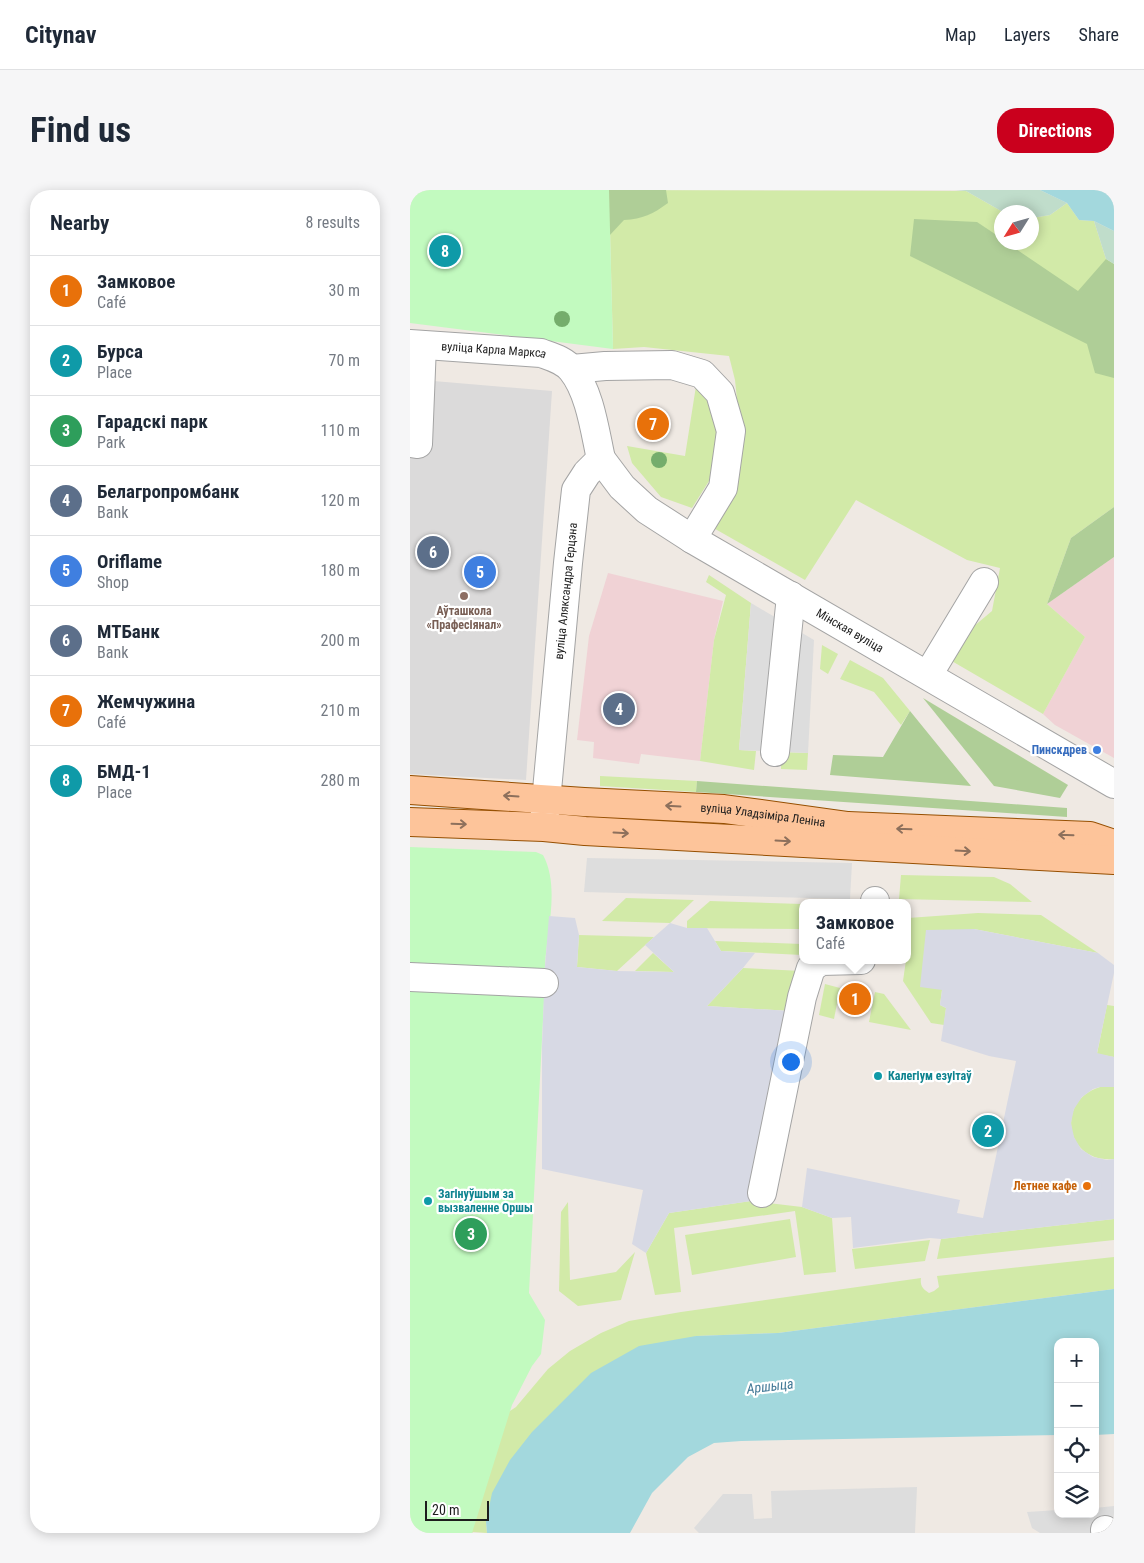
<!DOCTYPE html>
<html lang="en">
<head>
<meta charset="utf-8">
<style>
	:root { --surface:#fff; --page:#f6f6f7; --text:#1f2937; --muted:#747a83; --line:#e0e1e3; --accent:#ca001d }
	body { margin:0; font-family:"Roboto Condensed",sans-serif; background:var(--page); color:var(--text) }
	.controls { position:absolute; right:15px; bottom:15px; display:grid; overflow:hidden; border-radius:10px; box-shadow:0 2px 12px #0003 }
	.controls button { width:45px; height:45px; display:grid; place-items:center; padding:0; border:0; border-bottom:1px solid var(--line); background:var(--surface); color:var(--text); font:25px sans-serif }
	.compass { position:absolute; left:584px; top:15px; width:45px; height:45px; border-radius:50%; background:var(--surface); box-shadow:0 2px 12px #0003; rotate:233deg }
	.scale { position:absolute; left:15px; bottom:12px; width:64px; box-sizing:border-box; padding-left:5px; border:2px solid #1d1d1d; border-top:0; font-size:14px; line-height:18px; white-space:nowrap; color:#1d1d1d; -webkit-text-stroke:4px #fff; paint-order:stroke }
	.you { position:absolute; left:380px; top:871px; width:18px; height:18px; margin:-12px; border:4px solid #fff; border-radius:50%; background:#1a73e8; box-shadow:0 0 0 8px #1a73e833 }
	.badge { display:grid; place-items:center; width:32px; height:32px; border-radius:50%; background:var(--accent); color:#fff; font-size:16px; font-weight:700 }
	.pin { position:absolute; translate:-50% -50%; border:2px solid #fff; box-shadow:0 1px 5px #0006 }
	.popup { position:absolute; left:389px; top:709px; width:112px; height:65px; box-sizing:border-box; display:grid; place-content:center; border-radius:10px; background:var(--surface); filter:drop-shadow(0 1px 4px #0005); font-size:16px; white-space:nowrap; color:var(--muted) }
	.popup b { font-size:19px; color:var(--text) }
	.popup::after { content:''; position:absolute; left:50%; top:100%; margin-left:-10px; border:10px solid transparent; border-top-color:var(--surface) }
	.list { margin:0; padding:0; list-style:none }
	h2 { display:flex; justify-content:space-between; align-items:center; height:65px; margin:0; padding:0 20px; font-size:21px }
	h2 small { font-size:16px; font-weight:400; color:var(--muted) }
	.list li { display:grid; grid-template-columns:32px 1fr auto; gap:15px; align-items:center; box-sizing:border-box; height:70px; padding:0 20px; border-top:1px solid var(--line) }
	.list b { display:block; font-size:19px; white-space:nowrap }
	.list p { margin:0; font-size:16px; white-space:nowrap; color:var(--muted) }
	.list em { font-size:16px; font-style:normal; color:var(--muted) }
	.icon { flex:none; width:28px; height:28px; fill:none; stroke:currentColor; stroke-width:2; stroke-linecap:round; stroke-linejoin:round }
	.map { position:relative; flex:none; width:704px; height:1343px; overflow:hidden; border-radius:20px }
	header { display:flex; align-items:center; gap:30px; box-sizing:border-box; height:70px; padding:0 25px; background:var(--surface); border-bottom:1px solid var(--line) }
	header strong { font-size:24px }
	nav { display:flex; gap:28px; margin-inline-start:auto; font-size:18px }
	.intro { display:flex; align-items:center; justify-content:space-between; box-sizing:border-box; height:120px; padding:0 30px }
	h1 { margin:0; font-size:35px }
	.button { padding:12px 22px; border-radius:20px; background:var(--accent); color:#fff; font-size:18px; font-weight:700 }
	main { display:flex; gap:30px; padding:0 30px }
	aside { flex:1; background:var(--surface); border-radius:20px; box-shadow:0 2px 12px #0003 }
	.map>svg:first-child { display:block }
	.residential { fill:#dbdada }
	.commercial { fill:#f0d2d5 }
	.grass { fill:#d2eaa8 }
	.forest { fill:#afce97 }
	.wetland { fill:#c0ddcb }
	.park { fill:#c2fabf }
	.parking { fill:#ddd }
	.plaza { fill:#d7d9e4 }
	.water { fill:#a3d8dd }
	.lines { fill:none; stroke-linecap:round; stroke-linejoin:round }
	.minor-casing { stroke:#a4a4a4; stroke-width:30 }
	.major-casing { stroke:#964f00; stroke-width:30 }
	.minor { stroke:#fff; stroke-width:28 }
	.major { stroke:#fdc49a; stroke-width:28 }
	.tree { fill:#75ad6c }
	.oneway { stroke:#8d705c }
	.education-dot { fill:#8d6e63; stroke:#fff; stroke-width:2 }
	.shop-dot { fill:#3f7fe0; stroke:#fff; stroke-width:2 }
	.culture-dot { fill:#0f9aa8; stroke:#fff; stroke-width:2 }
	.food-dot { fill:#e8710a; stroke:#fff; stroke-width:2 }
	.labels { text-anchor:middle; stroke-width:4.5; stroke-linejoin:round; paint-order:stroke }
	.street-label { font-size:12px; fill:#1d1d1d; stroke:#fff }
	.education-label { font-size:12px; font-weight:bold; fill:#785e54; stroke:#fff }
	.shop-label { font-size:12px; font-weight:bold; fill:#366cbe; stroke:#fff; text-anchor:end }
	.culture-label { font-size:12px; font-weight:bold; fill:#0d838f; stroke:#fff; text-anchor:start }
	.food-label { font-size:12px; font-weight:bold; fill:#c56008; stroke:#fff; text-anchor:end }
	.water-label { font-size:14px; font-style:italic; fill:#417896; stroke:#fff }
</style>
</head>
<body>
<header>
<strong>Citynav</strong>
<nav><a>Map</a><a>Layers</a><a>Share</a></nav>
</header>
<div class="intro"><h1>Find us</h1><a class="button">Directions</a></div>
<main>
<aside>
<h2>Nearby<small>8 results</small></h2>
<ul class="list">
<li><span class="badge" style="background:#e8710a">1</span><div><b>Замковое</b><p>Café</p></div><em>30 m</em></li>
<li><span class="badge" style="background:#0f9aa8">2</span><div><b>Бурса</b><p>Place</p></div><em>70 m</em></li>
<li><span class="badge" style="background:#2e9e5b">3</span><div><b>Гарадскі парк</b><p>Park</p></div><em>110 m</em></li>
<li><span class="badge" style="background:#5c6f8a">4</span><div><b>Белагропромбанк</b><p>Bank</p></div><em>120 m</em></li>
<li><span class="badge" style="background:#3f7fe0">5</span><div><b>Oriflame</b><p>Shop</p></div><em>180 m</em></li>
<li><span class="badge" style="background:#5c6f8a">6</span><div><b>МТБанк</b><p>Bank</p></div><em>200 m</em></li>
<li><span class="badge" style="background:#e8710a">7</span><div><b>Жемчужина</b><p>Café</p></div><em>210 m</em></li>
<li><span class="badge" style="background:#0f9aa8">8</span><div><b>БМД-1</b><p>Place</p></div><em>280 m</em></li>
</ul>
</aside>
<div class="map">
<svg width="704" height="1343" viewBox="0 0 704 1343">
	<rect width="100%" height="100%" fill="#efe9e3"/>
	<path class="residential" d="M0,189L142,201L116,590L0,584Z"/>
	<g class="commercial">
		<path d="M704,367V568L645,535L633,524L675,447L637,414Z"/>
		<path d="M198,383L313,411L304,450L290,571L231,564L229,574L183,568L184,552L167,550L179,446Z"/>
	</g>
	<g class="grass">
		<path d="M199,0L556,1L593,22L592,52H622V28L640,25L657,13L669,30L684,31L696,69L704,74V317L661,348L637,414L675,447L633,524L540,470L551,447L582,421L590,378L557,370L446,310L395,390L300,336L329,229L325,190L319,166L234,157L203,159Z"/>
		<path d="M286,196L299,208L309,246L299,291L282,318L251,307L222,273L217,256L275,266Z"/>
		<path d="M299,385L341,413L329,560L346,561L344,580L290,571L304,450L316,405L296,392Z"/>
		<path d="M412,455L428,464L418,484L410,479Z"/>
		<path d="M440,470L473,488L500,521L491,535L464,502L430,489Z"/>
		<path d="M371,562L398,563L397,580L371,579Z"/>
		<path d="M190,586L287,591L286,602L190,596Z"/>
		<path d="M491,685L584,687L600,694L622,712L489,709Z"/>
		<path d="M216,708L284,710L260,733L192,731Z"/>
		<path d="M300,711L392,714V739L277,738V731Z"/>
		<path d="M568,723L631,725L688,763L564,739L532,800L530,815L536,818L534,835L521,833L493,791L496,770H498V728Z"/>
		<path d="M169,745L244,747L207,781L167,777Z"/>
		<path d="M305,751L392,754V765L311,761Z"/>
		<path d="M243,763L264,782L225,781Z"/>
		<path d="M333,778L392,781L381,821L297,816Z"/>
		<path d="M415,794L430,798L424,829L409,825Z"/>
		<path d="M465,802L474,804L501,840L459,832Z"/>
		<path d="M697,815L704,816V867L687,864Z"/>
		<path d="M690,897H704V969C656,974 644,911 690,897Z"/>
		<path d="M341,1011L392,1017L422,1028L426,1082L394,1085L385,1021L264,1038L271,1102L245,1105L236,1063L259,1023Z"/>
		<path d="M158,1012L160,1090L206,1082L225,1062L211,1110L168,1116L149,1101L151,1022Z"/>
		<path d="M380,1029L386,1067L282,1085L275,1045Z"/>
		<path d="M704,1029V1050L527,1069L531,1049Z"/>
		<path d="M520,1050L515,1071L445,1079L442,1059Z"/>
		<path d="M704,1067V1099L368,1143L286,1146L76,1332L77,1343L63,1342L62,1343H23L89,1228L106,1217L138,1179L160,1161L191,1143L219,1131L271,1122L511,1088C510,1095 512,1099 519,1103L524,1101L529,1097L527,1086Z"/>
	</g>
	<g class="forest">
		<path d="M141,0H256L258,13C243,24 233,29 214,30L199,46Z"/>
		<path d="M504,29L567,32L591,48L592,52L597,53L668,101L696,69L704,74V188L685,183L677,154L500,66Z"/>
		<path d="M704,317V367L637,414L661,348Z"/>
		<path d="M513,508L658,595L650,608L584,596Z"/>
		<path d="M500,521L561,596L420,585L423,565L473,567Z"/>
		<path d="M287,591L657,618V627L286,602Z"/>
	</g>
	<g class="wetland">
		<path d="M545,0H630L657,13L640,25L622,28V22H593L556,1Z"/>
		<path d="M684,31L704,41V74L696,69Z"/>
	</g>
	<g class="park">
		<path d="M0,0H199L203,159L0,133Z"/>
		<path d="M0,657L126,662L133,665C150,696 137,740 135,775C134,786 134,798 134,810L119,1103L135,1130L131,1164L122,1176L102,1215L62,1343H0Z"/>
	</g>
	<g class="parking">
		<path d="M341,413L404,450L398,563L329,560Z"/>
		<path d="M177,668L442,673L440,709L174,702Z"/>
		<path d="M507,1297L505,1343H289L284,1338L313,1304H342L344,1329L362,1328L361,1301Z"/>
		<path d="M704,1316V1343H630L622,1338L617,1322L648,1320V1324H685V1318Z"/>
	</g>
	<g class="plaza">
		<path d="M139,726L165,728L169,745L167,777L207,781L264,782L235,755L260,733L277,738H297L311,761L345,763L333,778L297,816L381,821L341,1011L259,1023L236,1063L222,1054L233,1000L132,979V857L135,776Z"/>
		<path d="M564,739L688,763L704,775V783L687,863L704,867V897H690L683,899L672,907L664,919L661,933L664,947L671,959L683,967L697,970L704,969V1029L531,1049L520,1048L443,1058L441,1027L422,1028L392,1017L397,978L550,1010L547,1023L573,1028L606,871L579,866L531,851L536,818L530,815L532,800L510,797L516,740Z"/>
	</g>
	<g class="water">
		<path d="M630,0H704V41L684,31L669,30L657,13Z"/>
		<path d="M704,1099V1244L685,1245V1152H648V1245L331,1251L304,1253L278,1267L242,1303L220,1343H77L76,1332L82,1303L100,1270L122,1242L181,1183L229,1156L286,1146L368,1143Z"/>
	</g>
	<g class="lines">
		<g class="minor-casing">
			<g id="minor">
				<path id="s1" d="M0,154L131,163C142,167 154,170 162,180C180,202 185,242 191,269L177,283L166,300L158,373L134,633"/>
				<path d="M162,179L195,176L262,175L292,184L310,203L321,241L313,298L282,349"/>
				<path d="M0,253L8,254L12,155"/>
				<path id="s2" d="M191,269L212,297L237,320L282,349L704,594"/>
				<path d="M518,485L574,392"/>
				<path d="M365,562L381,406"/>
				<path d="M465,713V711"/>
				<path d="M0,787L134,793"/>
				<path d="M352,1003L392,807L401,778L411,771L451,770"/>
				<path d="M695,1340L697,1343"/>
			</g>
		</g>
		<g class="major-casing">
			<g id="major">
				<path id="s3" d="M0,600L174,612L314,619L438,636L680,646L704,654"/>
				<path d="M0,632L134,637L175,641L704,670"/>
			</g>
		</g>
		<use href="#minor" class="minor"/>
		<use href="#major" class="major"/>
	</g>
	<g class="tree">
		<circle cx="152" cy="129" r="8"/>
		<circle cx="249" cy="270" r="8"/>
	</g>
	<defs><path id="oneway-shaft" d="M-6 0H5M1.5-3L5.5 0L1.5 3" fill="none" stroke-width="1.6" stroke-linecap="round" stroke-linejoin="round" transform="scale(1.25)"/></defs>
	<g class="oneway">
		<use href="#oneway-shaft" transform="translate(101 606) rotate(-177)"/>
		<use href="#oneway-shaft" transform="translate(263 616) rotate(-177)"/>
		<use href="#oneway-shaft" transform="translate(49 634) rotate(2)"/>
		<use href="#oneway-shaft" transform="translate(494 639) rotate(-178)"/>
		<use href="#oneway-shaft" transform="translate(211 643) rotate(3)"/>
		<use href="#oneway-shaft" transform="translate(656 645) rotate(-178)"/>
		<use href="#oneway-shaft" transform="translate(373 651) rotate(3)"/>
		<use href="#oneway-shaft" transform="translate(553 661) rotate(3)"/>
	</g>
	<circle class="education-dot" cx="54" cy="406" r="5"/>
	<circle class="shop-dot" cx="687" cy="560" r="5"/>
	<g class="culture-dot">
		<circle cx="468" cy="886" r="5"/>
		<circle cx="18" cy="1011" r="5"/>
	</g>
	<circle class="food-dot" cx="677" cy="996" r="5"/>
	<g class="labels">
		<g class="street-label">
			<text dy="4" stroke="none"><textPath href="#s1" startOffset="84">вуліца Карла Маркса</textPath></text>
			<text transform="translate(156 401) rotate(-84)" y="4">вуліца Аляксандра Герцэна</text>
			<text dy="4" stroke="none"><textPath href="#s2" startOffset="305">Мінская вуліца</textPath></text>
			<text dy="4" stroke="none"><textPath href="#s3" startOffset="354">вуліца Уладзіміра Леніна</textPath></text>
		</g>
		<g class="education-label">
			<text x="54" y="425">Аўташкола<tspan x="54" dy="14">«Прафесіянал»</tspan></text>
		</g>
		<g class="shop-label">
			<text x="677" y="564">Пинскдрев</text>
		</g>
		<g class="culture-label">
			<text x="478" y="890">Калегіум езуітаў</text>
			<text x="28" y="1008">Загінуўшым за<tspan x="28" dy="14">вызваленне Оршы</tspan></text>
		</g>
		<g class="food-label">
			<text x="667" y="1000">Летнее кафе</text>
		</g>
		<g class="water-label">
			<text transform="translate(360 1196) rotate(-7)" y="5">Аршыца</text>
		</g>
	</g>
</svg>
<div class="controls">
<button>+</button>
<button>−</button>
<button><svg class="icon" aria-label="locate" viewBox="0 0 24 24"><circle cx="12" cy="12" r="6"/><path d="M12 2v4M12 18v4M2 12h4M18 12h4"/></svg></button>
<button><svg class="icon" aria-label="layers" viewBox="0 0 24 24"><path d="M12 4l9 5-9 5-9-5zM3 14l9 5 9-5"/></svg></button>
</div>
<svg class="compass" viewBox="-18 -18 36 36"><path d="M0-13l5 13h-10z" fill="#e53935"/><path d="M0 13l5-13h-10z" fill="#747a83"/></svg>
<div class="scale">20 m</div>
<div class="you"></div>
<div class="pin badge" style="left:445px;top:809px;background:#e8710a">1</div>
<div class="popup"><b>Замковое</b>Café</div>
<div class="pin badge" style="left:578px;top:941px;background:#0f9aa8">2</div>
<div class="pin badge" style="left:61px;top:1044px;background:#2e9e5b">3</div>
<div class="pin badge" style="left:209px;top:519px;background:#5c6f8a">4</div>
<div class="pin badge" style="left:70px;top:382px;background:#3f7fe0">5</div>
<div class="pin badge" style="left:23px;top:362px;background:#5c6f8a">6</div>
<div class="pin badge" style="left:243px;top:234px;background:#e8710a">7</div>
<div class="pin badge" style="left:35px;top:61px;background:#0f9aa8">8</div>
</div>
</main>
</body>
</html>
